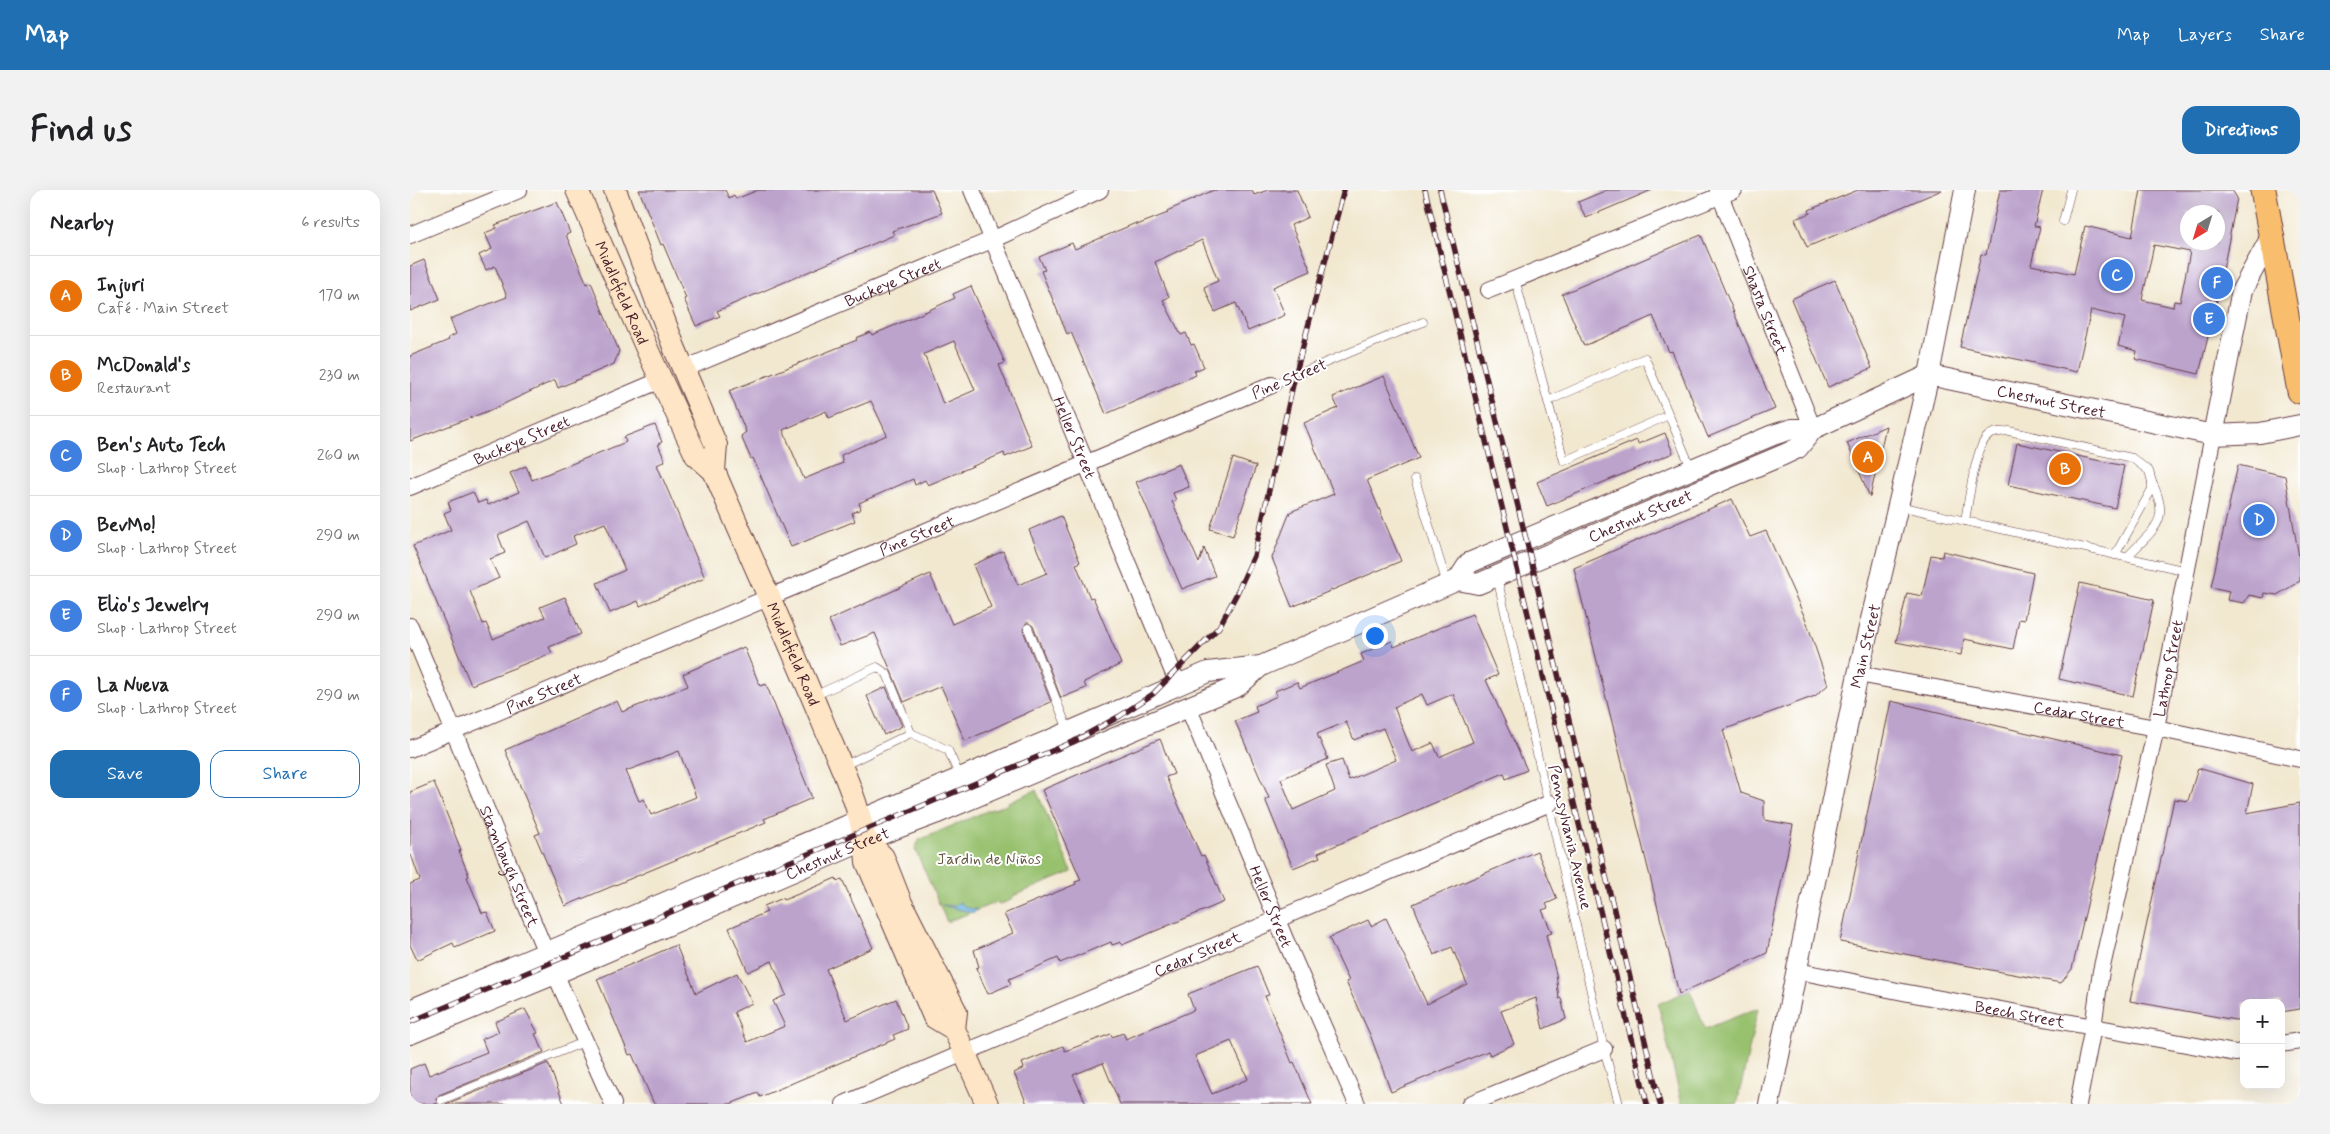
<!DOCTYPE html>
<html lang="en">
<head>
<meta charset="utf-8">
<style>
	:root { --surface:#fff; --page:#f2f2f2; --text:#202124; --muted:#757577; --line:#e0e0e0; --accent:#1f6fb2 }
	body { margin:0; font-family:Mynerve,sans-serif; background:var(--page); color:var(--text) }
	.controls { position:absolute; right:15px; bottom:15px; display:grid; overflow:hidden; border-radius:10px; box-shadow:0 5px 20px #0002 }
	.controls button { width:45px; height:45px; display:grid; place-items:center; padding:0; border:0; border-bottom:1px solid var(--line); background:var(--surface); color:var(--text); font:25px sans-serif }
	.compass { position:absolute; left:1770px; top:15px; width:45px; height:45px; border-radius:50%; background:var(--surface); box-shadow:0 5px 20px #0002; rotate:218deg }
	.you { position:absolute; left:964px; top:445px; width:18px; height:18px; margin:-12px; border:4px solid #fff; border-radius:50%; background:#1a73e8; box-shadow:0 0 0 8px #1a73e833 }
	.badge { display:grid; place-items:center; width:32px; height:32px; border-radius:50%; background:var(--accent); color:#fff; font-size:16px; font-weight:700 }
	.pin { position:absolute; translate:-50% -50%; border:2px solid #fff; box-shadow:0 1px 5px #0006 }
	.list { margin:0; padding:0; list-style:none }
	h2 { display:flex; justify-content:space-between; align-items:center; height:65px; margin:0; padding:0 20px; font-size:21px }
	h2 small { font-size:16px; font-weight:400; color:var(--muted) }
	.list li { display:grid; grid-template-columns:32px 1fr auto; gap:15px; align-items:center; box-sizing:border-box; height:80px; padding:0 20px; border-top:1px solid var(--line) }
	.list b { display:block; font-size:19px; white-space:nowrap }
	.list p { margin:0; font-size:16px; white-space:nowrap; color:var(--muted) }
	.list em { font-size:16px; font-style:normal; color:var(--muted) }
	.actions { display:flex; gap:10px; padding:15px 20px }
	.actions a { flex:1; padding:11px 0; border:1px solid var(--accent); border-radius:15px; text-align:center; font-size:18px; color:var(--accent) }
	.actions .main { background:var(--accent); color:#fff }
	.map { position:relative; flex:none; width:1890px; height:914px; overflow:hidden; border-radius:15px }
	header { display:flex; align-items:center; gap:30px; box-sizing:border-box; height:70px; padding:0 25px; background:var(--accent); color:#fff }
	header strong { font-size:24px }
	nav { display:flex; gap:28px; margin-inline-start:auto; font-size:18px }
	.intro { display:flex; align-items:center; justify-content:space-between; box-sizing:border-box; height:120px; padding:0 30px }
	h1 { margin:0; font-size:35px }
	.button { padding:12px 22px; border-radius:15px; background:var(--accent); color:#fff; font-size:18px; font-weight:700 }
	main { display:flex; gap:30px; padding:0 30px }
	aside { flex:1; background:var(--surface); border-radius:15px; box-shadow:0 5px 20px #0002 }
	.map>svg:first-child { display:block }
	.green { fill:#98c16e; stroke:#71704c }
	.water { fill:#6dbae7; stroke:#5c6c89 }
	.building { fill:#bca3cc; fill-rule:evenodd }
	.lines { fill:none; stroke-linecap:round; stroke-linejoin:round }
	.service-casing { stroke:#633d44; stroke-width:9 }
	.minor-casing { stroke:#633d44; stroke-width:18 }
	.tertiary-casing { stroke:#633d44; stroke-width:22 }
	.secondary-casing { stroke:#633d44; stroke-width:24 }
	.primary-casing { stroke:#633d44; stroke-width:27 }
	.service { stroke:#fff; stroke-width:8 }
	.minor { stroke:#fff; stroke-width:16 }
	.tertiary { stroke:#fff; stroke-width:20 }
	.secondary { stroke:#fde5c5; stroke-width:22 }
	.primary { stroke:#f9be6d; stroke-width:25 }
	.rail-casing { stroke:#4a1f2b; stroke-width:5.5 }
	.rail { stroke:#fff; stroke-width:4; stroke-dasharray:11; stroke-linecap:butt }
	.labels { text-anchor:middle; stroke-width:4; stroke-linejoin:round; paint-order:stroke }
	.street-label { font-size:16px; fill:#4a1f2b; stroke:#fff }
	.park-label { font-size:16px; fill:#655842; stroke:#fff }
</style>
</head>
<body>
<header>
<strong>Map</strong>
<nav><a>Map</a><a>Layers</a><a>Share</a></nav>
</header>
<div class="intro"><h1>Find us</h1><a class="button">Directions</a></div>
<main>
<aside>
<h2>Nearby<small>6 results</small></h2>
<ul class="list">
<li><span class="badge" style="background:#e8710a">A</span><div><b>Injuri</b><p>Café · Main Street</p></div><em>170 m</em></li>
<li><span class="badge" style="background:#e8710a">B</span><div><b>McDonald's</b><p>Restaurant</p></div><em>230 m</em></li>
<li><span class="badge" style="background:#3f7fe0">C</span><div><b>Ben's Auto Tech</b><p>Shop · Lathrop Street</p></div><em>260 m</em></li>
<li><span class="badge" style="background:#3f7fe0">D</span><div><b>BevMo!</b><p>Shop · Lathrop Street</p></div><em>290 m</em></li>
<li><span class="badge" style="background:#3f7fe0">E</span><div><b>Elio's Jewelry</b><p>Shop · Lathrop Street</p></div><em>290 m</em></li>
<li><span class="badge" style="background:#3f7fe0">F</span><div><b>La Nueva</b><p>Shop · Lathrop Street</p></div><em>290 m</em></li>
</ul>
<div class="actions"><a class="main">Save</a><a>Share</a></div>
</aside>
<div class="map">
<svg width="1890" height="914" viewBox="0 0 1890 914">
	<rect width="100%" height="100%" fill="#fff"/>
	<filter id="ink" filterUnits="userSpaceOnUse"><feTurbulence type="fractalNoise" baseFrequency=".02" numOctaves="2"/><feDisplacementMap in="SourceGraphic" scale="10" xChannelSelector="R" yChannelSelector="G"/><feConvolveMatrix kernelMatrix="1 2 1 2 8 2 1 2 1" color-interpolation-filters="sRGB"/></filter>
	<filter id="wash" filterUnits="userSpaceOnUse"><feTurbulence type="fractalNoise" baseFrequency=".0096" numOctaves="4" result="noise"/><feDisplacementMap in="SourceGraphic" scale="20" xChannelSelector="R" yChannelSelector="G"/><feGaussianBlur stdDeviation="1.12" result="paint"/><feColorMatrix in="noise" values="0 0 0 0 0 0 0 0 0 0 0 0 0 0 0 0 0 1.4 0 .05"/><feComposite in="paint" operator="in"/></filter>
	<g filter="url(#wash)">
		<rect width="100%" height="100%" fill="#f2e8d0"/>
		<g class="green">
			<path d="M626,600L662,682L603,706V709L589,715L587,712L537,732L505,659L509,650L579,620L597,615L598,612Z"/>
			<path d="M1280,800L1295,839L1348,818L1327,914H1272L1248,814Z"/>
		</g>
		<path class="water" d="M550,712L555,717L567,720L564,723L532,715L544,716Z"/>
		<g id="blocks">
			<g class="building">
				<path d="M229,0H315L319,8L324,5L326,9L348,0H522L532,23L482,41L484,45L307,121L310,126L286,136L274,109L276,108L253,54L251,55Z"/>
				<path d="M804,0H842L844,5L858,0H887L898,27L881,35L901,81L863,97L875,125L838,141L826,113L805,122L794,97L808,91L792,50L745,72L759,107L753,110L771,145L776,143L781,155L784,154L794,177L784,181L786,185L696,224L661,142L657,144L631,81L635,80L629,67L662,53L665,59L726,33L727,35L758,23L757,21Z"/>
				<path d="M1197,0H1242L1176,28L1168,12Z"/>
				<path d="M1448,0H1532L1397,57L1385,29L1400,23L1399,20Z"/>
				<path d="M1590,0H1633L1624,36L1630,37L1621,75L1664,84L1675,36L1722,47L1731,0H1822L1827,8L1809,101L1789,184L1725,169L1727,161L1708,156L1715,128L1681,120L1667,182L1550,157L1571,64L1576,65ZM1778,22H1808V52H1778ZM1744,55L1780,62L1770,112L1764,111L1763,117L1732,110Z"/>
				<path d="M147,12L160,43L156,45L177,94L181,92L209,161L204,174L148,198L145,190L83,219L0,251V166L39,150L38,148L46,144L40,129L97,107L85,76L76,80L69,65L82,59L75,43L87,38L85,35Z"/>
				<path d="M1291,45L1365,219L1298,247L1262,161L1259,162L1243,126L1174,156L1152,104Z"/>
				<path d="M14,70L30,109L0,121V76Z"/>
				<path d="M1425,90L1462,178L1418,197L1381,109Z"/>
				<path d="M561,96L595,173L589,175L622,256L595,267L594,263L518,295L515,290L505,295L503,289L449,313L451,319L442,323L445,331L381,357L343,268L341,269L331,246L336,242L319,201L447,150L446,148L460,142L462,145L502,128L545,108L543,104ZM544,151L565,200L533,214L514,164ZM461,211L477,245L431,265L433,273L394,289L373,240L416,221L419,228Z"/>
				<path d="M974,186L1009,268L957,290L991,371L882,417L862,368L880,322L924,304L894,233L928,218L923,207Z"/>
				<path d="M245,235L252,252L248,254L255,271L247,275L295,388L230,416L228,411L200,423L187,393L215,380L195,333L163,346L166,354L135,368L119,331L88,345L95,363L80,369L89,388L60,401L73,434L76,433L83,449L135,427L130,417L155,407L171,444L139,457L142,463L61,495L3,356L41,340L34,323L41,320L38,312L63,302L68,313L76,310L78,315L109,302L100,283L116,276L122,290L216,252L214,247Z"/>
				<path d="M1476,236L1460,307L1437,253Z"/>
				<path d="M1255,243L1263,263L1137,316L1127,292L1227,250L1228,254Z"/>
				<path d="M1607,253L1714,276L1705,318L1598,295Z"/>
				<path d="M823,268L846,276L823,346L800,339Z"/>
				<path d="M769,274L779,297L763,303L766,310L762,311L789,373L794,358L805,386L772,399L726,292Z"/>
				<path d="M1828,275L1875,286L1890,373V391L1867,405L1854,403L1853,408L1839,405L1834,413L1817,410L1819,401L1801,397Z"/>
				<path d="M1322,309L1340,347L1356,341L1396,430L1418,495L1405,506L1313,540L1331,603L1354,611V630L1383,635L1357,763L1269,804L1164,378Z"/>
				<path d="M651,326L670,372L666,374L680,408L683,407L711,474L674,492L676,498L651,508L623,436L619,433H616L613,440L641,512L555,551L531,496L494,512L465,443L430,456L419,430L520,384L542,434L581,417L563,375L593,361L608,395L637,383L619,340Z"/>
				<path d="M1533,361L1623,383L1614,430L1609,429L1603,459L1554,449L1551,465L1486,452L1497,403L1512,406L1521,365L1532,367Z"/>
				<path d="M1670,393L1744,410L1723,506L1649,489Z"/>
				<path d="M1062,424L1088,485L1076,490L1117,580L1096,589L1094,583L908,663L910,667L883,678L855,609L859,608L825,531L847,522L845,516L867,506L865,501L887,492L890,498L954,471L951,464L982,451L984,457ZM1012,504L1017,515L1043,504L1063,552L1029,567L1023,553L1002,562L984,517ZM936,532L944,550L973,538L986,570L939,590L932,570L916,575L925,601L883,620L871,589L918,569L907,544Z"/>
				<path d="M334,457L350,496L356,494L402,608L354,629L356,632L155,716L125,645L130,643L95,560L207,511L212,522L278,496L273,484ZM269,561L286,607L241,625L234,609L229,611L216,581Z"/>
				<path d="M476,497L492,536L474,545L457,506Z"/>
				<path d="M1481,511L1712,565L1662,779L1651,793L1430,752Z"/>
				<path d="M750,549L764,584L756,587L791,666L794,665L814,712L712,755L711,752L702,755L701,752L650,773L648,768L599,789L601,794L578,804L566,778L569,777L564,760L603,743L594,724L666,694L665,692L671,690L632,600Z"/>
				<path d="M1788,578L1843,594L1837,623L1890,613V819L1871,822V813H1834V829L1825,830L1720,811L1764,609L1778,611Z"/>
				<path d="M24,592L51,660L49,661L59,686L57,687L72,723L77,722L85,741L45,758L43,753L7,770L0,755V694L10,690L0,662V602Z"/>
				<path d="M1127,661L1147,709L1136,714L1138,718L1132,720L1142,743L1136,745L1146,784L1149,809L1151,808L1156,829L1133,839L1126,808L1091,821L1104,854L1080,865L1078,861L981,902L961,847L936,792L939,791L919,748L958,730L961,736L976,728L1017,814L1057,794L1042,757L1024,765L1003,714Z"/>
				<path d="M426,688L427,691L432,689L463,758L416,779L437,830L486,809L498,839L483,845L485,849L350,907L348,903L320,914H244L222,864L219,865L187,789L266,755L286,803L327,783L342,813L324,822L337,852L375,836L363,811L376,805L362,771L338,782L319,738L357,722L354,716L373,708L374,710Z"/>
				<path d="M847,776L859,805L855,806L882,873L884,872L902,914H710L693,873L663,885L676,914H617L604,883L614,878L612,873L653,856L655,861L701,844L702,847L713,843L716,849L784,820L778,804ZM821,851L838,889L802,904L785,866Z"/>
				<path d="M115,819L128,843L125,844L134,862L29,905L26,909L27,914H0V879L14,873L19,885L77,862L72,849L89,842L85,832Z"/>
				<path d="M138,873L154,914H36Z"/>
			</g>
		</g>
	</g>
	<g filter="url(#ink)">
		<use href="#blocks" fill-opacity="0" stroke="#633d44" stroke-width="1"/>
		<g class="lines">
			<g class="service-casing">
				<g id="service">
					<path d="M1653,31L1661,0"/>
					<path d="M1105,89L1154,271L1259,225"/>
					<path d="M862,195L1013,132"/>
					<path d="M1138,211L1235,168L1281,278"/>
					<path d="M1005,289L1037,394"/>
					<path d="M1489,316L1777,381"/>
					<path d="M1555,331C1558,314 1566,256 1577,247C1583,241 1592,242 1599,241L1722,268L1739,281L1742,292V299L1705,365"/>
					<path d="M1717,367C1743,339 1762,332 1742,292"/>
					<path d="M1087,387L1194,859L1209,914"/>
					<path d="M618,438L658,540"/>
					<path d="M404,506L467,477L477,484L501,543L433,576"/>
					<path d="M501,543L538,560L550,587"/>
					<path d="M31,910L174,852"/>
				</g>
			</g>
			<g class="minor-casing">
				<g id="minor">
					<path id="s1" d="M562,0L768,494"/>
					<path id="s2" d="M1308,0L1403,239"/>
					<path d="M0,45L109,0"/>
					<path d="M1079,100L1324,0"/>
					<path id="s3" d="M274,179L584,49L690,0"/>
					<path id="s4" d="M0,297L251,190"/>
					<path id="s5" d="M0,436L136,763L203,914"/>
					<path id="s6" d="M1448,484L1746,538L1890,569"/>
					<path id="s7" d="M778,517L875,749L947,914"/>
					<path id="s8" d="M0,559L862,195"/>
					<path id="s9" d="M1388,781L1498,803L1825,863L1834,862"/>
					<path d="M1871,854L1890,851"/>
					<path id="s10" d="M434,914L1140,613"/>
					<path d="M1060,914L1194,859"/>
					<path id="s11" d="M1668,914L1683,837L1691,781L1746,538L1803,245"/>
				</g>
			</g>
			<g class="tertiary-casing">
				<g id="tertiary">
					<path d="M1803,245L1832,100L1861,47"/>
					<path d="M1048,390L1059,373L1363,245L1382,239H1403"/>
					<path d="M0,820L659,542L798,482L851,476"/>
					<path id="s12" d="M0,844L145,784L456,650L525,624L828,496L851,476L1048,390L1068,394L1373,265L1388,258L1403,239L1519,185L1803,245L1850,243L1890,235"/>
					<path id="s13" d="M1359,914L1448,484L1519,185L1555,0"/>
				</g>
			</g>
			<g class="secondary-casing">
				<g id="secondary">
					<path id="s14" d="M167,0L241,168L286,265L304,281C340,366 379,450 414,535C432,579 455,624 457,672L524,827L544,839"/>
					<path d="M205,0L264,157L306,255L304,281"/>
					<path d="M456,650L473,667L491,713L546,822L544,839L577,914"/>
				</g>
			</g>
			<g class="primary-casing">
				<path id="primary" d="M1853,0L1890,201"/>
			</g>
			<use href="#service" class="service"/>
			<use href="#minor" class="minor"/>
			<use href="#tertiary" class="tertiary"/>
			<use href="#secondary" class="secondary"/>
			<use href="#primary" class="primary"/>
			<g class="rail-casing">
				<g id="rail">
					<path d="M1015,0L1237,914"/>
					<path d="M1030,0L1116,349L1250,914"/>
					<path d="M0,832L663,552L710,526L743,504L809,437L826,405L844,366L885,186L934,0"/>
				</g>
			</g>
			<use href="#rail" class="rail"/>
		</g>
	</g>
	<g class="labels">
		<g class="street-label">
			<text dy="6" stroke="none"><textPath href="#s3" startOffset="226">Buckeye Street</textPath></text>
			<text dy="6" stroke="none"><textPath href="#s14" startOffset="112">Middlefield Road</textPath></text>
			<text dy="6" stroke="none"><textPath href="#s2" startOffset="129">Shasta Street</textPath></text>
			<text transform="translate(879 188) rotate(-23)" y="6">Pine Street</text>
			<text dy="6" stroke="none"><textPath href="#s12" startOffset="1789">Chestnut Street</textPath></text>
			<text dy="6" stroke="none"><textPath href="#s1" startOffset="268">Heller Street</textPath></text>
			<text dy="6" stroke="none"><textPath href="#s4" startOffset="121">Buckeye Street</textPath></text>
			<text dy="6" stroke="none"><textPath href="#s12" startOffset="1340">Chestnut Street</textPath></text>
			<text dy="6" stroke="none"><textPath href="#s8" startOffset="550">Pine Street</textPath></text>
			<text dy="6" stroke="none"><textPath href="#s13" startOffset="468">Main Street</textPath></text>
			<text dy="6" stroke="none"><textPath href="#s14" startOffset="514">Middlefield Road</textPath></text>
			<text dy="6" stroke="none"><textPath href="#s11" startOffset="445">Lathrop Street</textPath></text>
			<text dy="6" stroke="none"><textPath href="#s8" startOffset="145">Pine Street</textPath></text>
			<text dy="6" stroke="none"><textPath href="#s6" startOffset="225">Cedar Street</textPath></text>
			<text transform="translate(1161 647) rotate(77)" y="6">Pennsylvania Avenue</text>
			<text dy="6" stroke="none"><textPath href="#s12" startOffset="464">Chestnut Street</textPath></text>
			<text dy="6" stroke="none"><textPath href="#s5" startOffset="260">Stambaugh Street</textPath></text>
			<text dy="6" stroke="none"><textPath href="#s7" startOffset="216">Heller Street</textPath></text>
			<text dy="6" stroke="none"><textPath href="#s10" startOffset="384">Cedar Street</textPath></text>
			<text dy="6" stroke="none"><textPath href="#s9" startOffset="226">Beech Street</textPath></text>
		</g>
		<g class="park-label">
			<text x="579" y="674">Jardin de Niños</text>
		</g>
	</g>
</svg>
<div class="controls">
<button>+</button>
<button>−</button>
</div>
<svg class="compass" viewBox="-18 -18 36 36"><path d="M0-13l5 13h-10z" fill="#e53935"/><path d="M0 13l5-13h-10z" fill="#757577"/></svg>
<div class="you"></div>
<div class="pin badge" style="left:1458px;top:267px;background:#e8710a">A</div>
<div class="pin badge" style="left:1655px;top:279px;background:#e8710a">B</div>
<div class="pin badge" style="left:1707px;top:85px;background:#3f7fe0">C</div>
<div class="pin badge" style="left:1849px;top:330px;background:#3f7fe0">D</div>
<div class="pin badge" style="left:1799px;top:129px;background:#3f7fe0">E</div>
<div class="pin badge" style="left:1807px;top:93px;background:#3f7fe0">F</div>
</div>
</main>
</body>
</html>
